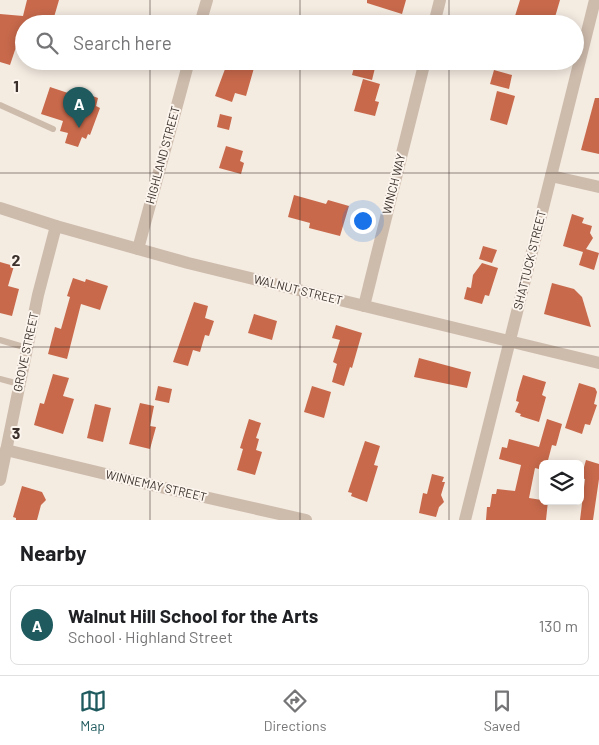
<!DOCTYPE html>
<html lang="en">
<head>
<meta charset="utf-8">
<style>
	:root { --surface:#fff; --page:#f2f2f2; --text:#202124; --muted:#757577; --line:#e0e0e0; --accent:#1f5a5e }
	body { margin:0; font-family:Barlow,sans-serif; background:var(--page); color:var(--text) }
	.controls { position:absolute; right:15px; bottom:15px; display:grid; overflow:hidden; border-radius:8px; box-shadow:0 2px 12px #0003 }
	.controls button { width:45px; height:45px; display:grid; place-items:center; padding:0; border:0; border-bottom:1px solid var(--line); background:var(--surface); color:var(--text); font:25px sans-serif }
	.you { position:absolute; left:362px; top:220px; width:18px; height:18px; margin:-12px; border:4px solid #fff; border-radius:50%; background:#1a73e8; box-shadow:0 0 0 8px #1a73e833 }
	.badge { display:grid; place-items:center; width:32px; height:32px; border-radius:50%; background:var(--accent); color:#fff; font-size:16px; font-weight:700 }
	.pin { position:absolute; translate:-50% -41px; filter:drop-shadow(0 1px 2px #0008) }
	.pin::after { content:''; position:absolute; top:26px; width:18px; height:15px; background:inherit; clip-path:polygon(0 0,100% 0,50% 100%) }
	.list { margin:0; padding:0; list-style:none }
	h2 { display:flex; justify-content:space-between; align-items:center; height:65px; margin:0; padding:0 20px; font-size:21px }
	h2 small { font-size:16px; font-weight:400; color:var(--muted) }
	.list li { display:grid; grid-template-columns:32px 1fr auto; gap:15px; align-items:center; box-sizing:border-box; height:80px; margin:0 10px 10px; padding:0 10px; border:1px solid var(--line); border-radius:8px }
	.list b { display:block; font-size:19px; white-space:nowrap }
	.list p { margin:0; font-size:16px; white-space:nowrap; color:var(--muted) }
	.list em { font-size:16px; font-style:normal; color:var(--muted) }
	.icon { flex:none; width:28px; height:28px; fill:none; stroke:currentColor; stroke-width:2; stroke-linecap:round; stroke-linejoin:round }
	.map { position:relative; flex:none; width:599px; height:520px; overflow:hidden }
	.search { position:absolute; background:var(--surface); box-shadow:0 2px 12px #0003; left:15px; right:15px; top:15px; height:55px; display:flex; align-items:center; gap:12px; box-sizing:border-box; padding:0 18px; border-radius:28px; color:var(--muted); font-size:19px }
	.sheet { height:155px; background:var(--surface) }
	nav { display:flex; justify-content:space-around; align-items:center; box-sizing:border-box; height:70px; border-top:1px solid var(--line); background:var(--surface); font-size:14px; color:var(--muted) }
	nav a { display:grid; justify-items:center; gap:2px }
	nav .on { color:var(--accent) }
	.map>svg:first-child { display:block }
	.building { fill:#c8694b }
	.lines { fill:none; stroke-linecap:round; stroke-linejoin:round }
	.service { stroke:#cdbbac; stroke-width:6 }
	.minor { stroke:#cdbbac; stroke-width:12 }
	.tertiary { stroke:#cdbbac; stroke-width:12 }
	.grid { fill:none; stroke:#3b302b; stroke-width:1; stroke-opacity:0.55 }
	.labels { text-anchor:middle; stroke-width:4; stroke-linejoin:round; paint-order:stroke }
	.street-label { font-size:12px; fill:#3b302b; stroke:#fbf5ee }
	.grid-label { font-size:16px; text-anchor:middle; font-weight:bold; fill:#3b302b; stroke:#fbf5ee; stroke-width:4; stroke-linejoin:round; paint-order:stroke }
</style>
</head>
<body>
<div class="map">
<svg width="599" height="520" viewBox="0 0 599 520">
	<rect width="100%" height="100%" fill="#f4ebe1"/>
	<g class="building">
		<path d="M27,0H59L52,24H24V46L17,44L10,65L0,62V14L23,16Z"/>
		<path d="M367,0H406L402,14L367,3Z"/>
		<path d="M520,0H560L553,24H523L525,19L515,16Z"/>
		<path d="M228,61H256L246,96L235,93L232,102L215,96Z"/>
		<path d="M355,63L375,68L372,80L352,75Z"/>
		<path d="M494,70L512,75L509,89L490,84Z"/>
		<path d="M363,79L380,84L375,101L379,102L375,116L354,111Z"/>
		<path d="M50,87L83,98L84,93L98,98L96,106L100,108L90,135L88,134L86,139L82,137L78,147L65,143L68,133L60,131L63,121L41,114Z"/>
		<path d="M497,91L515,96L507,125L490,120Z"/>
		<path d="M595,98H599V154L581,150Z"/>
		<path d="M220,114L232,117L229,130L217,127Z"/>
		<path d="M226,146L243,151L240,161L244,163L241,174L219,168Z"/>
		<path d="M294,195L326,204L328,200L349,206L340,236L309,228L310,223L288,217Z"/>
		<path d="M572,214L584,218L582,223L592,226L590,233L593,238L586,249L599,253L594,270L579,265L583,252L563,246Z"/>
		<path d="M483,246L497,250L492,263L479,259Z"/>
		<path d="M0,262L14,266L8,286L19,289L12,316L0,313Z"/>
		<path d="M482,263L498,268L489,296L485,295L482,304L464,299L467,287L471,288L473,275Z"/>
		<path d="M73,278L85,282L86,279L108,286L100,310L81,304L67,359L48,354L55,327L61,329L70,297L67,296Z"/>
		<path d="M552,283L574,289L582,297L591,327L544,314Z"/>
		<path d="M194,302L208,306L205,318L214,321L209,336L205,335L200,352L193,350L188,366L173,362Z"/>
		<path d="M254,314L277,321L272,340L248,333Z"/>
		<path d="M336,325L362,333L352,368L350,367L344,386L332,382L337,364L333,362L340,340L332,338Z"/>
		<path d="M419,358L471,372L467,388L414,377Z"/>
		<path d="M53,374L69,378L63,396L74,399L63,434L34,425L40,403L44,404Z"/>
		<path d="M523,375L546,382L542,395L546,397L539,422L520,416L521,414L515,412L519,402L516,401L518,392Z"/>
		<path d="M579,383L595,388L597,392L594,404L597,405L590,425L585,424L582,434L565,428Z"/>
		<path d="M158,386L172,389L169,403L155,400Z"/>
		<path d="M312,386L331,392L324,418L304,412Z"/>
		<path d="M140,403L154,406L150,426L156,427L150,449L129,444Z"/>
		<path d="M95,404L111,408L103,442L87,438Z"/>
		<path d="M249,419L261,423L256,438L259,439L256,450L262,452L255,475L237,470L243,449L240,448Z"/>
		<path d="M547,419L562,424L556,446L552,445L547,464H543V470L535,468L529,498L548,501L546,520H486L487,507H490L492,494H496L497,489L515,491L521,465L499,459L502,447L507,448L509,439L539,447Z"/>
		<path d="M365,441L380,446L374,465L378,466L367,502L351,496L352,493L348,492Z"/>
		<path d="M586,460L599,464V479L593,520H580L585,479L581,478Z"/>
		<path d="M432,474L444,477L442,482H445L441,495L444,502L439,507L436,517L419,513L423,493L427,494Z"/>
		<path d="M22,486L42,492L46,500L41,505L37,520H16V518L13,517Z"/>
	</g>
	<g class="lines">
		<g class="service">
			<path d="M0,105L53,129"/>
			<path d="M0,340L27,348"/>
			<path d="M0,379L19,384"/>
		</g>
		<g class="minor">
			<path d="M200,24L207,0"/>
			<path d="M434,24L440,0"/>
			<path d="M551,176L599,187"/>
			<path d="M138,249L189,61"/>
			<path d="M364,306L425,61"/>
			<path d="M6,450L147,484L306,520"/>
			<path d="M0,480L38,295L56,226"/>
			<path d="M465,520L595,0"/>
		</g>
		<path class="tertiary" d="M0,208L56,226L188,263L599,363"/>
	</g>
	<path class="grid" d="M150,0V24M300,0V24M449,0V24M150,61V520M300,61V520M449,61V520M0,173H599M0,347H599"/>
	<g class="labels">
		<g class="street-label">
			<text transform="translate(163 155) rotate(-75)" y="4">HIGHLAND STREET</text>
			<text transform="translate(394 184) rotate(-76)" y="4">WINCH WAY</text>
			<text transform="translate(530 260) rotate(-76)" y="4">SHATTUCK STREET</text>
			<text transform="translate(298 290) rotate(14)" y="4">WALNUT STREET</text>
			<text transform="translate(26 352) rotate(-78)" y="4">GROVE STREET</text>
			<text transform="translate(156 486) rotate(13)" y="4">WINNEMAY STREET</text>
		</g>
	</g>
	<g class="grid-label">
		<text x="16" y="92">1</text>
		<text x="16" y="266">2</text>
		<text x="16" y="439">3</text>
	</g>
</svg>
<div class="controls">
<button><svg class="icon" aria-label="layers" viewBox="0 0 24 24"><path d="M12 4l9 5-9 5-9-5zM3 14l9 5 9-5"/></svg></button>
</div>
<div class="you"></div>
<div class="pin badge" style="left:79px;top:128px">A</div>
<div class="search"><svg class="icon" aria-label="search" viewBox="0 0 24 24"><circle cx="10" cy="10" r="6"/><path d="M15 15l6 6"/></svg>Search here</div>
</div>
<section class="sheet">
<h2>Nearby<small></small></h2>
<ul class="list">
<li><span class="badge">A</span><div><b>Walnut Hill School for the Arts</b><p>School · Highland Street</p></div><em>130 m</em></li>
</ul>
</section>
<nav>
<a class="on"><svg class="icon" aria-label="map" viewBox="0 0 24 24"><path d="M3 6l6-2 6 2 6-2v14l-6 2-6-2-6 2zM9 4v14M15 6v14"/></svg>Map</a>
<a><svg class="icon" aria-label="directions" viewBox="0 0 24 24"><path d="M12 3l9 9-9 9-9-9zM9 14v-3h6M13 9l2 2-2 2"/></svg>Directions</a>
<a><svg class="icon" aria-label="saved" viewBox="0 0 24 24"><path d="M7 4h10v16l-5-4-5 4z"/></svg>Saved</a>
</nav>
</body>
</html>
